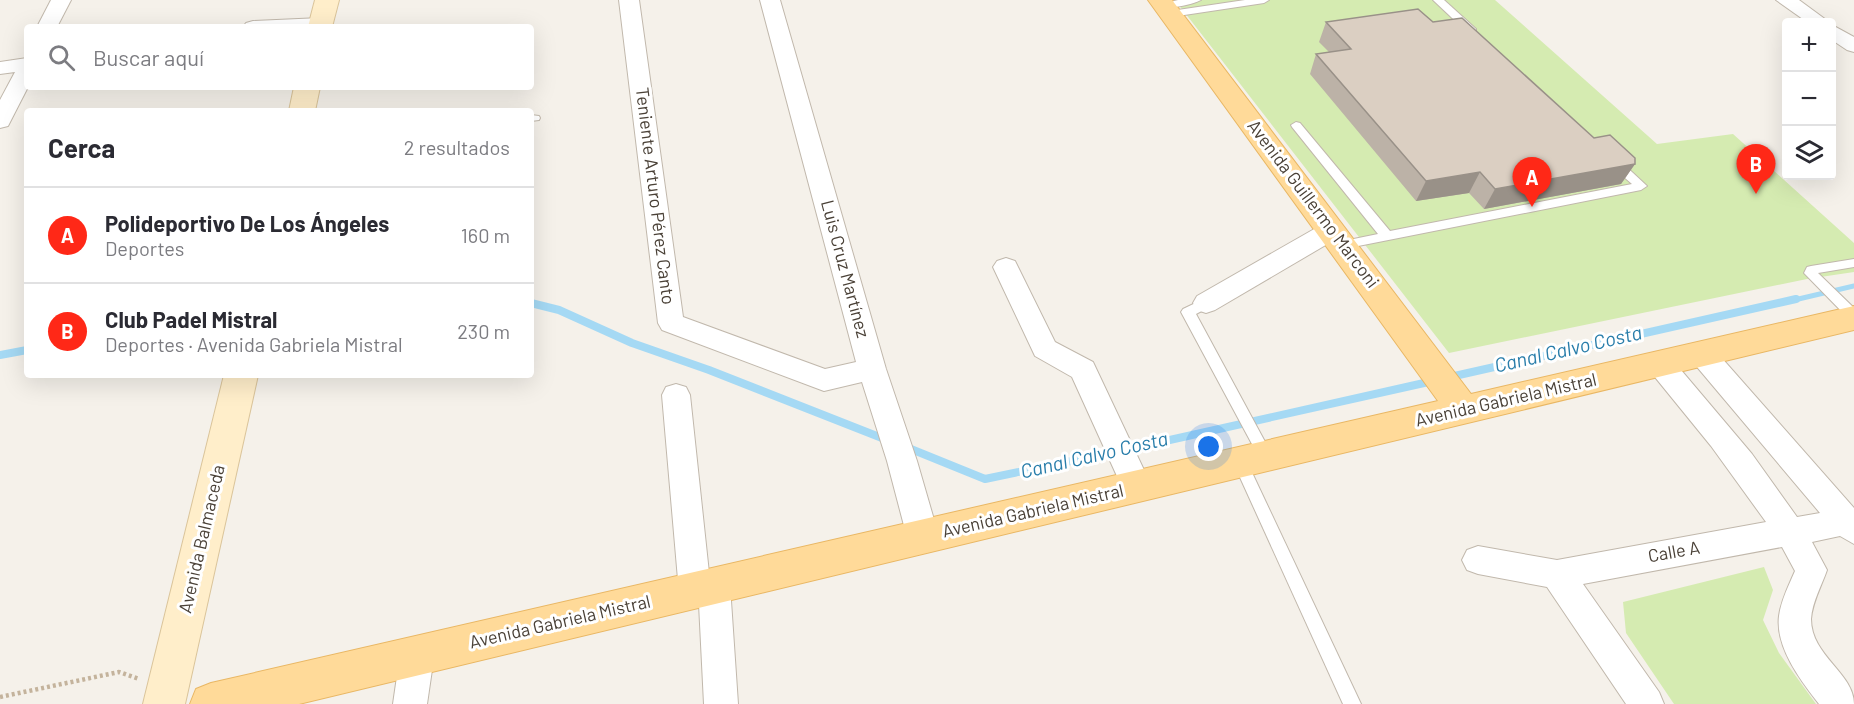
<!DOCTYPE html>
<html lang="es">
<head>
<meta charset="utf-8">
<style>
	:root { --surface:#fff; --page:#f7f7f7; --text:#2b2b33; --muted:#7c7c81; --line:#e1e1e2; --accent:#ff2817 }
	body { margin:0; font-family:Barlow,sans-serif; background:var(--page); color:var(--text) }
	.controls { position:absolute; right:18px; top:18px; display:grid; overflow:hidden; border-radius:6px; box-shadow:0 6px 24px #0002 }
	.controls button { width:54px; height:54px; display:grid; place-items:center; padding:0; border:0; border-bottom:2px solid var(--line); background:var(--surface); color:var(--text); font:30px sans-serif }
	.you { position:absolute; left:1209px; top:447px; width:21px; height:21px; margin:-15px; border:4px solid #fff; border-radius:50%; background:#1a73e8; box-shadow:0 0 0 9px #1a73e833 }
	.badge { display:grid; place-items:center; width:39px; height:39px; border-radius:50%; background:var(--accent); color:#fff; font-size:20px; font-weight:700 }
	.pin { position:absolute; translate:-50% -50px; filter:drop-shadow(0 2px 3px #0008) }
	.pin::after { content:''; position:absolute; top:32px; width:21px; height:18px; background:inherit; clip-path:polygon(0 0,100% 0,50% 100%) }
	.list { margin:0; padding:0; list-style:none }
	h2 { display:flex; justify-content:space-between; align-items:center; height:78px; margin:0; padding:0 24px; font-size:26px }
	h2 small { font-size:20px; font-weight:400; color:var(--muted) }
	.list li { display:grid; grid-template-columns:39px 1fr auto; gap:18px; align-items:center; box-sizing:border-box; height:96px; padding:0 24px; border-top:2px solid var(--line) }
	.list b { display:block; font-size:22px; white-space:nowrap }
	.list p { margin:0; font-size:20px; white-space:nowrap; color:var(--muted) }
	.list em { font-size:20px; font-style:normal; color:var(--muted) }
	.icon { flex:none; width:33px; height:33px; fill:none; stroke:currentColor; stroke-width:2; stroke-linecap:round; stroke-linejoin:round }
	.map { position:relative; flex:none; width:1854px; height:704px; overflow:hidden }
	.search { position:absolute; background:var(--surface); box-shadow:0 6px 24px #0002; left:24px; top:24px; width:510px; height:66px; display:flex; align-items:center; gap:15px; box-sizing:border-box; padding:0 21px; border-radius:6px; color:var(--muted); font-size:22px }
	.panel { position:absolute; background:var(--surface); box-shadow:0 6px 24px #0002; left:24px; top:108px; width:510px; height:270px; border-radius:6px }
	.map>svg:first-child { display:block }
	.green { fill:#d5ebb1 }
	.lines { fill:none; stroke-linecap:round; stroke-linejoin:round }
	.stream-far1 { stroke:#a5d9f4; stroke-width:5 }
	.stream { stroke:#a5d9f4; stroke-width:8 }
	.lane-casing { stroke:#c1b8ac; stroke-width:2 }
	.street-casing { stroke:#c1b8ac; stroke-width:2 }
	.secondary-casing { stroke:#dac49a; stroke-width:2 }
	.primary-casing { stroke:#e9b764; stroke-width:2 }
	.path { stroke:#c4b39c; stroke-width:4.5; stroke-dasharray:3 3; stroke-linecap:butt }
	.lane { fill:#fff; fill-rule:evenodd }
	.street { fill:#fff; fill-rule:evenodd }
	.secondary { fill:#ffeeca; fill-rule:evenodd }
	.primary { fill:#ffda99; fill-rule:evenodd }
	.wall { fill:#bcb2a7 }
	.shaded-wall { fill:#999188 }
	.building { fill:#dbcfc2; stroke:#999188; stroke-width:1.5 }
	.labels { text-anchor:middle; stroke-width:6; stroke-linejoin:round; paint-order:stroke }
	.street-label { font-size:18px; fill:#4a4137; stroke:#fff }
	.water-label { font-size:20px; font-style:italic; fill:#287daa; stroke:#fff }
</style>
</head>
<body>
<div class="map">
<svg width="1854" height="704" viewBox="0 0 1854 704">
	<rect width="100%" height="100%" fill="#f5f1ea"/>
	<g class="green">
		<path d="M1175,0H1495L1657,144L1733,134L1854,243V272L1807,279L1449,353Z"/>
		<path d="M1764,567L1773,590L1763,620L1779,653L1816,704H1674L1626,633L1623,602Z"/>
	</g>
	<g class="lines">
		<path class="stream-far1" d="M1790,301L1854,286"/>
		<g class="stream">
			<path d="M531,303L559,310L632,343L709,370L887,440"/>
			<path d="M0,355L27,350"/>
			<path d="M1450,377L1796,299"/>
			<path d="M906,447L985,479L1114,452"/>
			<path d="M1125,450L1433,381"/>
		</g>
		<g class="lane-casing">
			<g id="lane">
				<path d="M1178,0H1201C1192,5 1168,10 1159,5Z"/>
				<path d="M1245,0H1269L1264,3L1171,17L1166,14L1171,11Z"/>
				<path d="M1433,0H1444L1476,29V33H1468Z"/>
				<path d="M531,115L539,116L540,118L539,120L531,121Z"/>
				<path d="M1296,122L1300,123L1390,231L1632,184L1610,165L1608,162L1614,158L1618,159L1647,186L1641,190L1343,249L1339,248L1337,245L1339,242L1378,234L1292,127L1291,125Z"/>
				<path d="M1854,259V267L1818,273L1854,308V321L1849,319L1804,273L1807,267L1811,266Z"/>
				<path d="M1206,298L1211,300L1212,303L1211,306L1196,314L1270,451L1272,455L1270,459L1265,461L1260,459L1181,312L1183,309Z"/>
				<path d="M1240,456L1245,458L1247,462L1361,704H1343L1233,462L1235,458Z"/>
			</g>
		</g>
		<g class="street-casing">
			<g id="street">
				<path d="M51,0H71L57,27H37Z"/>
				<path d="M619,0H639L683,317L825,369L856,362L760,0H780L886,369L917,461L939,537L934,547L923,551L912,547L907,537L887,461L862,382L824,391L662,330L658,323Z"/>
				<path d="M1776,0H1799L1829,22H1807Z"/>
				<path d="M321,18L328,20L331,24L329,27H243L246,23L253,21Z"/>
				<path d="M1832,25L1854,37V52L1847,50L1832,40Z"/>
				<path d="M27,58L28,87L8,126L0,128V100L15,72L0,74V62Z"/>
				<path d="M1332,222L1341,224L1344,230L1341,236L1215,310L1206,313L1197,310L1193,303L1197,296L1323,224Z"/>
				<path d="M1006,258L1015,261L1055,342L1093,362L1152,487L1148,496L1137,500L1126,496L1072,377L1035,356L993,267L997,261Z"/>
				<path d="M1702,344L1712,347L1854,508V544L1840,536L1812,542L1827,570C1822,585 1812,602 1811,619C1811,656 1854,673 1854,704H1819C1801,681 1775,647 1779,616C1781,600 1789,585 1795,571L1782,547L1583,584L1659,692L1664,704H1626L1547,587L1478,574L1467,570L1462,560L1467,550L1478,546L1557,560L1766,522L1711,446L1650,371L1646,364L1650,357L1660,353L1670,357L1752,454L1797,517L1820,513L1692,361L1688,354L1692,347Z"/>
				<path d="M676,384L686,387L690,395L709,573L714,571L725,576L730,586L738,704H704L699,604L695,606L684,601L679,591L662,395L666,387Z"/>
				<path d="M417,640L429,645L434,656L427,704H393L400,656L405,645Z"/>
			</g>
		</g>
		<g class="secondary-casing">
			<g id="secondary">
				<path d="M315,0H339L332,27H308Z"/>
				<path d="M294,87H320L315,111H289Z"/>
				<path d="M224,375H258L185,704H143Z"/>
			</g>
		</g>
		<g class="primary-casing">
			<path id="primary" d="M1148,0H1172L1471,394L1854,306V330L299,704H190L196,689L211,683L1438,401Z"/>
		</g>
		<path class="path" d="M0,697L119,672L139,679"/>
		<use href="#lane" class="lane"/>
		<use href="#street" class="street"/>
		<use href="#secondary" class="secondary"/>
		<use href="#primary" class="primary"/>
	</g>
	<path class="wall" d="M1326,22H1433L1594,138L1635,164L1621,184L1484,209L1469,193L1416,201L1310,74L1316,54L1329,52L1319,42Z"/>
	<g class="shaded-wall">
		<path d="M1635,164L1621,184L1484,209L1495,189Z"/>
		<path d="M1480,172L1469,193L1416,201L1426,181Z"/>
	</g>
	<path class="building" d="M1418,9L1433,22L1462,18L1594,138L1610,135L1635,158V164L1495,189L1480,172L1426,181L1316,54L1351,49L1326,22Z"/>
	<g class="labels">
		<g class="street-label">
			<text transform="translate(655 196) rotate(83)" y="6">Teniente Arturo Pérez Canto</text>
			<text transform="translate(1313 204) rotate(53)" y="6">Avenida Guillermo Marconi</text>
			<text transform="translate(845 269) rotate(75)" y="6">Luis Cruz Martínez</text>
			<text transform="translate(1506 400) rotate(-13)" y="6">Avenida Gabriela Mistral</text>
			<text transform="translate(1033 511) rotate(-13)" y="6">Avenida Gabriela Mistral</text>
			<text transform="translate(202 539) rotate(-77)" y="6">Avenida Balmaceda</text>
			<text transform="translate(1674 552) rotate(-10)" y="6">Calle A</text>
			<text transform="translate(560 622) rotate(-13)" y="6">Avenida Gabriela Mistral</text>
		</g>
		<g class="water-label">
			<text transform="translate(1568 349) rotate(-13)" y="7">Canal Calvo Costa</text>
			<text transform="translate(1094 455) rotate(-13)" y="7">Canal Calvo Costa</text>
		</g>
	</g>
</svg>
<div class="controls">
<button>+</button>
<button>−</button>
<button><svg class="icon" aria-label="layers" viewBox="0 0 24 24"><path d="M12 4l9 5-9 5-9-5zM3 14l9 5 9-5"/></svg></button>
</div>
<div class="you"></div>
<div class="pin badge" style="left:1532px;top:207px">A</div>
<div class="pin badge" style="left:1756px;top:194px">B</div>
<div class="search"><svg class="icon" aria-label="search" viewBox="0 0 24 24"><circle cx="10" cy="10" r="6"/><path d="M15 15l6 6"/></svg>Buscar aquí</div>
<section class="panel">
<h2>Cerca<small>2 resultados</small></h2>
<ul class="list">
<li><span class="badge">A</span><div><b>Polideportivo De Los Ángeles</b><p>Deportes</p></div><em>160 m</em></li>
<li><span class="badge">B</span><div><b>Club Padel Mistral</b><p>Deportes · Avenida Gabriela Mistral</p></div><em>230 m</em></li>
</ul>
</section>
</div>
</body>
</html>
